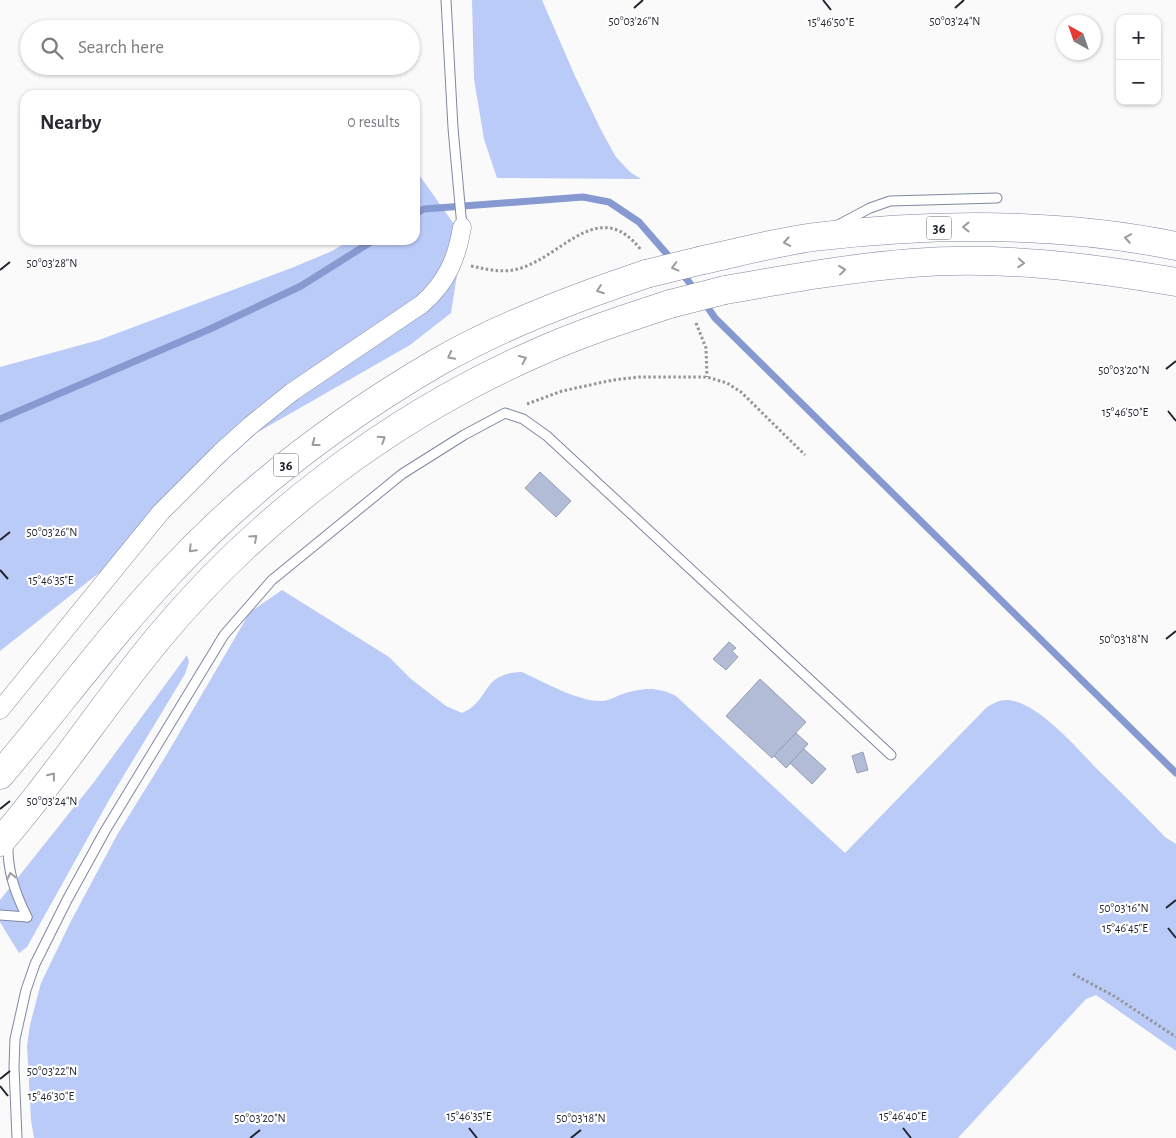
<!DOCTYPE html>
<html lang="en">
<head>
<meta charset="utf-8">
<style>
	:root { --surface:#fff; --page:#f7f7f7; --text:#2b2b33; --muted:#7c7c81; --line:#e1e1e2 }
	body { margin:0; font-family:"Alegreya Sans",sans-serif; background:var(--page); color:var(--text) }
	.controls { position:absolute; right:15px; top:15px; display:grid; overflow:hidden; border-radius:10px; box-shadow:0 1px 4px #0004 }
	.controls button { width:45px; height:45px; display:grid; place-items:center; padding:0; border:0; border-bottom:1px solid var(--line); background:var(--surface); color:var(--text); font:25px sans-serif }
	.compass { position:absolute; left:1056px; top:15px; width:45px; height:45px; border-radius:50%; background:var(--surface); box-shadow:0 1px 4px #0004; rotate:320deg }
	.list { margin:0; padding:0; list-style:none }
	h2 { display:flex; justify-content:space-between; align-items:center; height:65px; margin:0; padding:0 20px; font-size:21px }
	h2 small { font-size:16px; font-weight:400; color:var(--muted) }
	.icon { flex:none; width:28px; height:28px; fill:none; stroke:currentColor; stroke-width:2; stroke-linecap:round; stroke-linejoin:round }
	.map { position:relative; flex:none; width:1176px; height:1138px; overflow:hidden }
	.search { position:absolute; background:var(--surface); box-shadow:0 1px 4px #0004; left:20px; top:20px; width:400px; height:55px; display:flex; align-items:center; gap:12px; box-sizing:border-box; padding:0 18px; border-radius:28px; color:var(--muted); font-size:19px }
	.panel { position:absolute; background:var(--surface); box-shadow:0 1px 4px #0004; left:20px; top:90px; width:400px; height:155px; border-radius:15px }
	.map>svg:first-child { display:block }
	.green { fill:#bbcbf7 }
	.lines { fill:none; stroke-linecap:round; stroke-linejoin:round }
	.stream { stroke:#8699d0; stroke-width:7 }
	.building { fill:#b2bcd6; stroke:#959eb7 }
	.lane-casing { stroke:#7f88a0; stroke-width:11 }
	.street-casing { stroke:#7f88a0; stroke-width:19 }
	.primary-casing { stroke:#7f88a0; stroke-width:29 }
	.path { stroke:#93959a; stroke-width:3; stroke-dasharray:2.5 2.5; stroke-linecap:butt }
	.lane { stroke:#fff; stroke-width:9 }
	.street { stroke:#fff; stroke-width:18 }
	.primary { stroke:#fff; stroke-width:28 }
	.primary-bridge-casing { stroke:#7f88a0; stroke-width:29; stroke-linecap:butt }
	.primary-bridge { stroke:#fff; stroke-width:28 }
	.oneway { stroke:#9b9ca1 }
	.ticks { fill:none; stroke:#20242e; stroke-width:2 }
	.labels { text-anchor:middle; stroke-width:4.5; stroke-linejoin:round; paint-order:stroke }
	.shield { fill:#fff; stroke:#63666d; stroke-width:1 }
	.shield-label { font-size:14px; font-weight:bold; fill:#20242e }
	.ticks-label { font-size:12px; text-anchor:middle; fill:#20242e; stroke:#fff; stroke-width:4.5; stroke-linejoin:round; paint-order:stroke }
</style>
</head>
<body>
<div class="map">
<svg width="1176" height="1138" viewBox="0 0 1176 1138">
	<rect width="100%" height="100%" fill="#fafafa"/>
	<g class="green">
		<path d="M472,0H542L575,76L602,132L616,157L630,172L641,179L497,178L484,139L474,79Z"/>
		<path d="M415,169L463,237L451,313L410,345L258,432L123,554L0,651V367L99,340L294,267L332,251L350,240H415Z"/>
		<path d="M282,590L389,657L411,679L446,706L462,713C491,701 480,673 522,672C544,682 579,702 602,701C608,701 615,697 620,695C641,688 656,686 676,696L845,853L986,708C995,702 1003,698 1014,701C1042,708 1077,748 1097,769C1120,791 1143,814 1165,837L1176,844V1051L1096,995L1086,999L958,1138H34L31,1120L27,1046L30,1025L41,983L71,921L117,835L167,754L250,612Z"/>
		<path d="M187,655L189,662L185,674L109,800L27,947L19,953L0,922V900L94,782Z"/>
	</g>
	<g class="lines">
		<g class="stream">
			<path d="M415,214L424,209L583,197L609,202L639,222L673,261"/>
			<path d="M681,272L696,291"/>
			<path d="M704,302L715,318L1176,773"/>
			<path d="M0,419L210,329L301,286L374,240"/>
		</g>
	</g>
	<g class="building">
		<path d="M540,472L571,501L556,517L525,488Z"/>
		<path d="M729,642L736,648L732,651L738,657L726,670L713,659Z"/>
		<path d="M760,679L806,722L772,758L726,716Z"/>
		<path d="M796,733L808,744L786,768L774,756Z"/>
		<path d="M804,749L826,769L812,784L790,763Z"/>
		<path d="M863,752L868,770L857,773L852,756Z"/>
	</g>
	<g class="lines">
		<g class="lane-casing">
			<g id="lane">
				<path d="M446,0L453,128L462,227"/>
				<path d="M838,225L870,208L890,201L997,198"/>
				<path d="M8,843C7,870 15,893 27,917"/>
				<path d="M0,915L27,917"/>
				<path d="M17,1138L14,1067L15,1039L26,990L35,964L67,900L105,831L224,635L272,580L402,474L464,435L505,413L523,419L547,436L891,755"/>
			</g>
		</g>
		<g class="street-casing">
			<path id="street" d="M0,710L161,512L220,453L251,425L292,392L422,304C446,283 457,259 462,227"/>
		</g>
		<g class="primary-casing">
			<g id="primary">
				<path d="M703,260C740,252 777,242 814,237C934,223 1058,222 1176,246"/>
				<path d="M725,290C787,279 849,268 912,263C1000,256 1089,267 1176,282"/>
				<path d="M0,775C58,707 110,635 172,570C250,487 340,419 438,362C503,325 575,298 646,274"/>
				<path d="M0,842C57,777 104,703 160,636C259,517 392,417 534,354C578,334 624,319 670,304"/>
			</g>
		</g>
		<g class="path">
			<path d="M471,266C490,270 506,274 524,267C564,253 601,197 641,250"/>
			<path d="M696,323L706,348L707,377"/>
			<path d="M527,404L562,391L613,380L639,377H707L727,383L741,392L805,455"/>
			<path d="M1073,974L1114,996L1176,1037"/>
		</g>
		<use href="#lane" class="lane"/>
		<use href="#street" class="street"/>
		<use href="#primary" class="primary"/>
		<g class="primary-bridge-casing">
			<g id="primary-bridge">
				<path d="M646,274L703,260"/>
				<path d="M670,304L725,290"/>
			</g>
		</g>
		<use href="#primary-bridge" class="primary-bridge"/>
	</g>
	<defs><path id="oneway-chevron" d="M-2-3.5L2.5 0L-2 3.5" fill="none" stroke-width="1.6" stroke-linecap="round" stroke-linejoin="round" transform="scale(1.25)"/></defs>
	<g class="oneway">
		<use href="#oneway-chevron" transform="translate(966 227) rotate(180)"/>
		<use href="#oneway-chevron" transform="translate(1128 238) rotate(-171)"/>
		<use href="#oneway-chevron" transform="translate(787 242) rotate(170)"/>
		<use href="#oneway-chevron" transform="translate(1021 263) rotate(4)"/>
		<use href="#oneway-chevron" transform="translate(675 267) rotate(166)"/>
		<use href="#oneway-chevron" transform="translate(842 270) rotate(-6)"/>
		<use href="#oneway-chevron" transform="translate(600 290) rotate(160)"/>
		<use href="#oneway-chevron" transform="translate(451 356) rotate(153)"/>
		<use href="#oneway-chevron" transform="translate(523 359) rotate(-25)"/>
		<use href="#oneway-chevron" transform="translate(382 439) rotate(-33)"/>
		<use href="#oneway-chevron" transform="translate(315 443) rotate(143)"/>
		<use href="#oneway-chevron" transform="translate(254 538) rotate(-42)"/>
		<use href="#oneway-chevron" transform="translate(192 549) rotate(135)"/>
		<use href="#oneway-chevron" transform="translate(52 776) rotate(-52)"/>
		<use href="#oneway-chevron" transform="translate(11 876) rotate(-103)"/>
	</g>
	<path class="ticks" d="M823,0L831,10M634,8L643,0M955,8L964,0M0,270L10,262M1166,369L1176,361M1168,411L1176,421M0,540L10,532M0,570L8,579M1166,639L1176,631M0,809L10,801M1166,908L1176,900M1168,928L1176,938M0,1079L10,1071M0,1086L8,1096M469,1128L477,1138M903,1128L911,1138M250,1138L260,1130M571,1138L581,1130"/>
	<g class="labels">
		<g class="shield">
			<rect x="926.5" y="216.5" width="25" height="23" rx="4"/>
			<rect x="273.5" y="453.5" width="25" height="23" rx="4"/>
		</g>
		<g class="shield-label">
			<text x="939" y="233">36</text>
			<text x="286" y="470">36</text>
		</g>
	</g>
	<g class="ticks-label">
		<text x="634" y="25">50°03'26"N</text>
		<text x="955" y="25">50°03'24"N</text>
		<text x="831" y="26">15°46'50"E</text>
		<text x="52" y="267">50°03'28"N</text>
		<text x="1124" y="374">50°03'20"N</text>
		<text x="1125" y="416">15°46'50"E</text>
		<text x="52" y="536">50°03'26"N</text>
		<text x="51" y="584">15°46'35"E</text>
		<text x="1124" y="643">50°03'18"N</text>
		<text x="52" y="805">50°03'24"N</text>
		<text x="1124" y="912">50°03'16"N</text>
		<text x="1125" y="932">15°46'45"E</text>
		<text x="52" y="1075">50°03'22"N</text>
		<text x="51" y="1100">15°46'30"E</text>
		<text x="469" y="1120">15°46'35"E</text>
		<text x="903" y="1120">15°46'40"E</text>
		<text x="260" y="1122">50°03'20"N</text>
		<text x="581" y="1122">50°03'18"N</text>
	</g>
</svg>
<div class="controls">
<button>+</button>
<button>−</button>
</div>
<svg class="compass" viewBox="-18 -18 36 36"><path d="M0-13l5 13h-10z" fill="#e53935"/><path d="M0 13l5-13h-10z" fill="#7c7c81"/></svg>
<div class="search"><svg class="icon" aria-label="search" viewBox="0 0 24 24"><circle cx="10" cy="10" r="6"/><path d="M15 15l6 6"/></svg>Search here</div>
<section class="panel">
<h2>Nearby<small>0 results</small></h2>
<ul class="list">
</ul>
</section>
</div>
</body>
</html>
